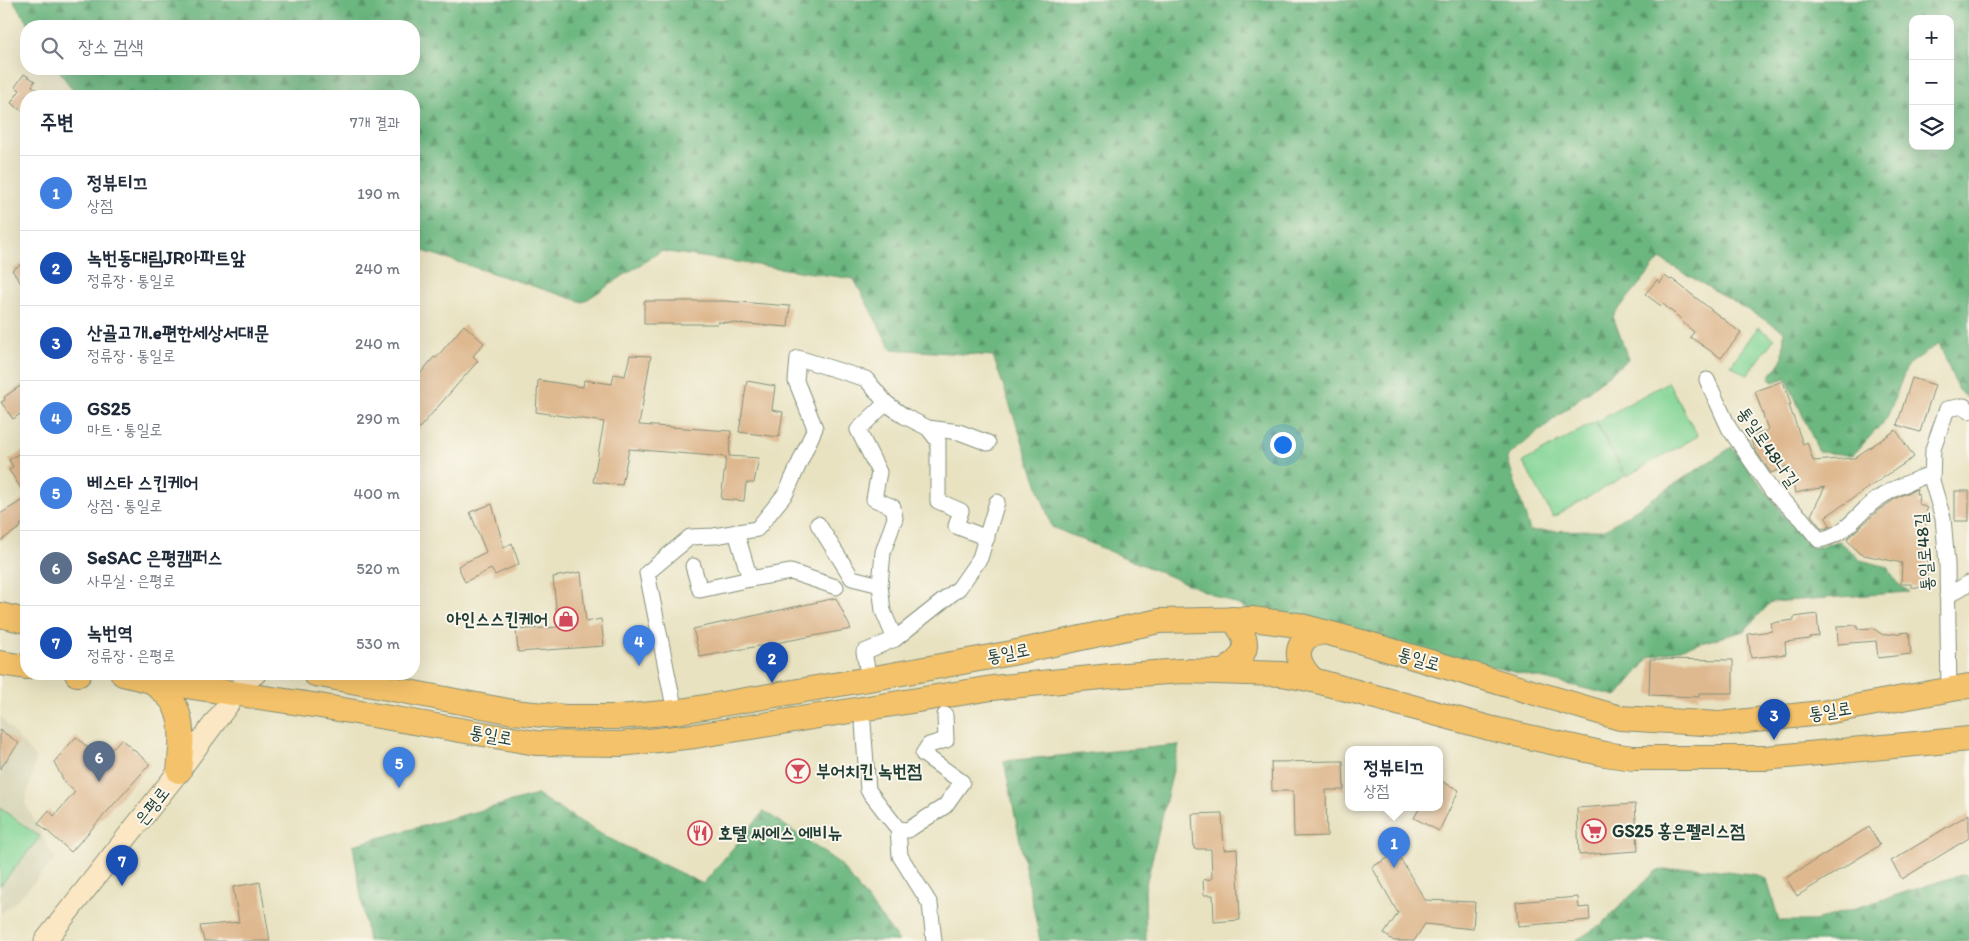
<!DOCTYPE html>
<html lang="ko">
<head>
<meta charset="utf-8">
<style>
	:root { --surface:#fff; --page:#f6f6f7; --text:#1f2937; --muted:#747a83; --line:#e0e1e3; --accent:#2563eb }
	body { margin:0; font-family:Itim,"Poor Story",sans-serif; background:var(--page); color:var(--text) }
	.controls { position:absolute; right:15px; top:15px; display:grid; overflow:hidden; border-radius:10px; box-shadow:0 5px 20px #0002 }
	.controls button { width:45px; height:45px; display:grid; place-items:center; padding:0; border:0; border-bottom:1px solid var(--line); background:var(--surface); color:var(--text); font:25px sans-serif }
	.you { position:absolute; left:1282px; top:444px; width:18px; height:18px; margin:-12px; border:4px solid #fff; border-radius:50%; background:#1a73e8; box-shadow:0 0 0 8px #1a73e833 }
	.badge { display:grid; place-items:center; width:32px; height:32px; border-radius:50%; background:var(--accent); color:#fff; font-size:16px; font-weight:700 }
	.pin { position:absolute; translate:-50% -41px; filter:drop-shadow(0 1px 2px #0008) }
	.pin::after { content:''; position:absolute; top:26px; width:18px; height:15px; background:inherit; clip-path:polygon(0 0,100% 0,50% 100%) }
	.popup { position:absolute; left:1345px; top:746px; width:98px; height:65px; box-sizing:border-box; display:grid; place-content:center; border-radius:10px; background:var(--surface); filter:drop-shadow(0 1px 4px #0005); font-size:16px; white-space:nowrap; color:var(--muted) }
	.popup b { font-size:19px; color:var(--text) }
	.popup::after { content:''; position:absolute; left:50%; top:100%; margin-left:-10px; border:10px solid transparent; border-top-color:var(--surface) }
	.list { margin:0; padding:0; list-style:none }
	h2 { display:flex; justify-content:space-between; align-items:center; height:65px; margin:0; padding:0 20px; font-size:21px }
	h2 small { font-size:16px; font-weight:400; color:var(--muted) }
	.list li { display:grid; grid-template-columns:32px 1fr auto; gap:15px; align-items:center; box-sizing:border-box; height:75px; padding:0 20px; border-top:1px solid var(--line) }
	.list b { display:block; font-size:19px; white-space:nowrap }
	.list p { margin:0; font-size:16px; white-space:nowrap; color:var(--muted) }
	.list em { font-size:16px; font-style:normal; color:var(--muted) }
	.icon { flex:none; width:28px; height:28px; fill:none; stroke:currentColor; stroke-width:2; stroke-linecap:round; stroke-linejoin:round }
	.map { position:relative; flex:none; width:1969px; height:941px; overflow:hidden }
	.search { position:absolute; background:var(--surface); box-shadow:0 5px 20px #0002; left:20px; top:20px; width:400px; height:55px; display:flex; align-items:center; gap:12px; box-sizing:border-box; padding:0 18px; border-radius:20px; color:var(--muted); font-size:19px }
	.panel { position:absolute; background:var(--surface); box-shadow:0 5px 20px #0002; left:20px; top:90px; width:400px; height:590px; border-radius:20px }
	.map>svg:first-child { display:block }
	.built { fill:#d4d2b3 }
	.forest { fill:url(#forest-firs); stroke:#467a5a; fill-rule:evenodd }
	.garden { fill:#85d697; stroke:#528a66 }
	.building { fill:#deb88f }
	.lines { fill:none; stroke-linecap:round; stroke-linejoin:round }
	.minor-casing { stroke:#84907a; stroke-width:17 }
	.secondary-casing { stroke:#84907a; stroke-width:23 }
	.primary-casing { stroke:#84907a; stroke-width:26 }
	.minor { stroke:#fff; stroke-width:15 }
	.secondary { stroke:#fbe7c3; stroke-width:21 }
	.primary { stroke:#f4c26a; stroke-width:24 }
	.labels { text-anchor:middle; stroke-width:4; stroke-linejoin:round; paint-order:stroke }
	.street-label { font-size:18px; fill:#1f3d34; stroke:#fbf7ec }
	.poi-label { font-size:18px; font-weight:bold; fill:#1f3d34; stroke:#fbf7ec; text-anchor:start }
</style>
</head>
<body>
<div class="map">
<svg width="1969" height="941" viewBox="0 0 1969 941">
	<defs>
		<pattern id="forest-firs" width="22" height="20" patternUnits="userSpaceOnUse" patternTransform="scale(1.25)"><rect width="22" height="20" fill="#6cb780"/><path d="M5 1l3.5 6h-7zM16 11l3.5 6h-7z" fill="#58966a"/></pattern>
	</defs>
	<rect width="100%" height="100%" fill="#fbf7ec"/>
	<filter id="ink" filterUnits="userSpaceOnUse"><feTurbulence type="fractalNoise" baseFrequency=".02" numOctaves="2"/><feDisplacementMap in="SourceGraphic" scale="10" xChannelSelector="R" yChannelSelector="G"/><feConvolveMatrix kernelMatrix="1 2 1 2 8 2 1 2 1" color-interpolation-filters="sRGB"/></filter>
	<filter id="wash" filterUnits="userSpaceOnUse"><feTurbulence type="fractalNoise" baseFrequency=".0096" numOctaves="4" result="noise"/><feDisplacementMap in="SourceGraphic" scale="20" xChannelSelector="R" yChannelSelector="G"/><feGaussianBlur stdDeviation="1.12" result="paint"/><feColorMatrix in="noise" values="0 0 0 0 0 0 0 0 0 0 0 0 0 0 0 0 0 1.4 0 .05"/><feComposite in="paint" operator="in"/></filter>
	<g filter="url(#wash)">
		<rect width="100%" height="100%" fill="#e8e2c1"/>
		<path class="built" d="M0,716L36,759L25,803L55,860L18,899L0,914Z"/>
		<g class="forest">
			<path d="M13,0H1969V399L1958,390L1939,343L1907,366L1887,418L1853,455L1819,452L1786,378L1773,382L1769,377L1783,358L1784,331L1660,259L1613,316L1628,359L1507,457L1530,531L1604,530L1732,447L1791,524L1813,548L1839,541L1860,560L1888,567L1896,582L1909,592L1771,602L1744,631L1650,657L1617,696L1250,610L1052,527L993,356L891,349L854,279L661,251L583,302L414,248V96H77L58,69H414V26H30ZM1913,19H1950V146H1913Z"/>
			<path d="M1179,745L1145,889L1146,941H1040L1004,761Z"/>
			<path d="M537,795L606,837L703,884L764,811L839,863L899,941H368L353,845Z"/>
			<path d="M1694,867L1758,875L1767,880L1779,921H1815L1963,874L1969,876V941H1575L1601,925L1656,871Z"/>
		</g>
		<g class="garden">
			<path d="M1758,327L1774,339L1747,376L1731,365Z"/>
			<path d="M1668,382L1698,436L1627,476L1596,422Z"/>
			<path d="M1595,422L1625,476L1553,517L1523,462Z"/>
			<path d="M0,808L40,837L0,886Z"/>
		</g>
		<g id="blocks">
			<g class="building">
				<path d="M24,74L35,81L32,86L47,96H26V114L11,103L20,90L15,87Z"/>
				<path d="M26,261V291L12,270Z"/>
				<path d="M1665,276L1670,280L1672,279L1741,333L1721,358L1690,337L1694,332L1681,321L1682,320L1663,304L1661,306L1645,294L1657,280L1660,283Z"/>
				<path d="M644,301H725L790,306L788,327L718,322V324H644Z"/>
				<path d="M464,325L484,343L473,356L478,361L414,434V381L434,357L436,358Z"/>
				<path d="M630,355L651,356L639,425L731,431L729,456L759,458L754,483H746L744,501L721,499L726,457L629,449L622,485L593,482L604,422L536,412L538,380L583,387L584,380L612,384L614,374L625,376Z"/>
				<path d="M1912,378L1935,385L1920,432L1897,425Z"/>
				<path d="M747,381L775,386L772,410L783,412L779,437L739,432Z"/>
				<path d="M1783,381L1791,405H1789L1803,444L1807,442L1813,461L1854,458L1896,430L1914,457L1825,517L1831,526L1826,528L1822,529L1811,515L1825,487L1795,493L1790,470L1789,471L1787,466L1771,473L1755,450L1750,437L1768,430L1755,391Z"/>
				<path d="M26,382V410L13,419L1,402L5,400L4,397Z"/>
				<path d="M26,449V496L9,470L13,467L9,460Z"/>
				<path d="M1917,489L1916,494L1919,495L1918,503L1927,508L1924,548H1927V588L1911,587V584H1901L1902,563L1860,554L1847,540L1848,538L1880,509L1898,497Z"/>
				<rect x="1955" y="491" width="14" height="30"/>
				<path d="M26,498V521L20,525L21,527L0,541V514Z"/>
				<path d="M492,504L504,548L512,543L519,564L495,575L491,569L465,582L458,566L486,552L470,512Z"/>
				<path d="M581,572L586,622L601,619L604,646L518,652L516,630L558,627L553,577Z"/>
				<path d="M836,598L851,629L700,657L693,629Z"/>
				<path d="M1817,614L1819,636L1810,637V639L1785,642L1786,654L1751,658L1748,634L1772,631L1771,623L1794,620V617Z"/>
				<path d="M1857,625V629L1873,628L1883,635L1909,632L1911,654L1878,658L1876,641L1838,644L1837,626Z"/>
				<path d="M1650,659L1733,660V693H1699V697L1649,695Z"/>
				<path d="M0,730L19,743L0,769Z"/>
				<path d="M76,737L102,760L121,739L150,764L71,852L38,823L49,810L54,816L75,792L65,783L54,762Z"/>
				<path d="M1343,761L1344,790H1326L1327,836L1294,837L1293,791H1272L1271,762Z"/>
				<path d="M1439,780L1459,790L1439,831L1414,818L1420,807H1439Z"/>
				<path d="M1635,804L1638,851L1579,855L1577,808Z"/>
				<path d="M1222,813L1224,850L1237,849L1240,920L1214,922L1213,895H1204L1203,880L1212,879L1211,849H1194L1192,814Z"/>
				<path d="M1969,814V838L1902,879L1891,861Z"/>
				<path d="M1869,827L1880,845L1797,896L1786,878Z"/>
				<path d="M1397,853L1425,900L1475,902L1473,929L1425,924L1414,941H1394L1384,934L1398,913L1372,867Z"/>
				<path d="M260,882L270,941H204L200,926L239,922L233,887Z"/>
				<path d="M1578,897L1579,908L1589,907L1590,920L1518,926L1516,902Z"/>
			</g>
		</g>
	</g>
	<g filter="url(#ink)">
		<use href="#blocks" fill-opacity="0" stroke="#84907a" stroke-width="1"/>
		<g class="lines">
			<g class="minor-casing">
				<g id="minor">
					<path d="M1707,380L1729,428L1772,491L1801,518L1819,540C1849,535 1859,509 1882,496C1897,486 1916,480 1932,473"/>
					<path d="M886,403L858,430L879,472L874,499L893,507L895,518L883,552L880,585L883,611L895,639"/>
					<path d="M928,428L938,441V501L961,511L956,526L987,538"/>
					<path d="M818,524L852,578L880,585"/>
					<path d="M693,566L700,590L750,579L736,532"/>
					<path d="M750,579L791,572L836,587"/>
					<path d="M1947,596L1969,583"/>
					<path d="M869,679L864,652L895,639L959,588L980,558L997,502"/>
					<path d="M1949,690L1947,564L1943,518L1932,481L1933,449L1947,409L1964,406L1969,411"/>
					<path d="M862,710L868,790L898,829L900,856L930,904L934,941"/>
					<path d="M675,712L647,573L690,537L714,536L757,529L786,493L815,428L796,381L798,358L866,379L886,403L904,416L928,428L959,432L988,443"/>
					<path d="M898,829L908,830L945,806L962,782L923,754L929,745L946,740L945,715"/>
				</g>
			</g>
			<g class="secondary-casing">
				<path id="secondary" d="M45,941L179,771L246,680L255,674"/>
			</g>
			<g class="primary-casing">
				<g id="primary">
					<path d="M0,615L26,621"/>
					<path d="M0,663L26,667"/>
					<path d="M1223,672C1248,656 1253,642 1232,619"/>
					<path d="M77,674H79"/>
					<path d="M123,674L152,681L320,706L536,743L620,744L695,736L992,688L1111,676L1182,671L1282,674L1313,680L1493,729L1605,754L1633,758H1765L1969,739"/>
					<path d="M315,674L513,712L565,717H619L675,712L869,679L1012,653L1159,621L1252,619L1298,625L1362,642L1620,718L1719,724L1821,713L1969,686"/>
					<path d="M1313,680C1299,666 1292,651 1308,636L1324,632"/>
					<path d="M152,681C159,688 170,696 174,704C185,724 181,750 179,771"/>
				</g>
			</g>
			<use href="#minor" class="minor"/>
			<use href="#secondary" class="secondary"/>
			<use href="#primary" class="primary"/>
		</g>
	</g>
	<defs>
		<g id="shop-ring" transform="scale(1.25)"><circle r="9.5" fill="#fbf7ec" stroke="#d1495b" stroke-width="1.5"/><path d="M-5-2.5h2.3a2.7 3.5 0 0 1 5.4 0H5L5.5 6h-11ZM-1.5-2.5h3a1.5 2.3 0 0 0-3 0Z" fill="#d1495b"/></g>
		<g id="bar-ring" transform="scale(1.25)"><circle r="9.5" fill="#fbf7ec" stroke="#d1495b" stroke-width="1.5"/><path d="M-6-5H6L.8 .8V4.5H3.5V6h-7V4.5H-.8V.8Z" fill="#d1495b"/></g>
		<g id="supermarket-ring" transform="scale(1.25)"><circle r="9.5" fill="#fbf7ec" stroke="#d1495b" stroke-width="1.5"/><path d="M-6-5.5h2.5l.6 2H6L4.5 2H-2.5L-4.4-4H-6ZM-1.5 3.2a1.3 1.3 0 1 0 .1 0ZM3 3.2a1.3 1.3 0 1 0 .1 0Z" fill="#d1495b"/></g>
		<g id="restaurant-ring" transform="scale(1.25)"><circle r="9.5" fill="#fbf7ec" stroke="#d1495b" stroke-width="1.5"/><path d="M-5-6h1v4h1v-4h1v4h1v-4h1v5L-1.5 .5V6h-2V.5L-5-1ZM5-6V6H3V1.5H1.5Q1.5-4 5-6Z" fill="#d1495b"/></g>
	</defs>
	<g fill-rule="evenodd">
		<use href="#shop-ring" x="566" y="619"/>
		<use href="#bar-ring" x="798" y="771"/>
		<use href="#supermarket-ring" x="1594" y="831"/>
		<use href="#restaurant-ring" x="700" y="833"/>
	</g>
	<g class="labels">
		<g class="street-label">
			<text transform="translate(1768 447) rotate(55)" y="6">통일로48나길</text>
			<text transform="translate(1924 552) rotate(-95)" y="6">통일로48길</text>
			<text transform="translate(1008 653) rotate(-11)" y="6">통일로</text>
			<text transform="translate(1419 659) rotate(16)" y="6">통일로</text>
			<text transform="translate(1830 711) rotate(-9)" y="6">통일로</text>
			<text transform="translate(491 735) rotate(10)" y="6">통일로</text>
			<text transform="translate(152 806) rotate(-52)" y="6">은평로</text>
		</g>
		<g class="poi-label">
			<text x="548" y="625" text-anchor="end">아인스스킨케어</text>
			<text x="816" y="777">부어치킨 녹번점</text>
			<text x="1612" y="837">GS25 홍은펠리스점</text>
			<text x="718" y="839">호텔 씨에스 에비뉴</text>
		</g>
	</g>
</svg>
<div class="controls">
<button>+</button>
<button>−</button>
<button><svg class="icon" aria-label="layers" viewBox="0 0 24 24"><path d="M12 4l9 5-9 5-9-5zM3 14l9 5 9-5"/></svg></button>
</div>
<div class="you"></div>
<div class="pin badge" style="left:1394px;top:868px;background:#3f7fe0">1</div>
<div class="popup"><b>정뷰티끄</b>상점</div>
<div class="pin badge" style="left:772px;top:683px;background:#1a4fb4">2</div>
<div class="pin badge" style="left:1774px;top:740px;background:#1a4fb4">3</div>
<div class="pin badge" style="left:639px;top:666px;background:#3f7fe0">4</div>
<div class="pin badge" style="left:399px;top:788px;background:#3f7fe0">5</div>
<div class="pin badge" style="left:99px;top:782px;background:#5c6f8a">6</div>
<div class="pin badge" style="left:122px;top:886px;background:#1a4fb4">7</div>
<div class="search"><svg class="icon" aria-label="search" viewBox="0 0 24 24"><circle cx="10" cy="10" r="6"/><path d="M15 15l6 6"/></svg>장소 검색</div>
<section class="panel">
<h2>주변<small>7개 결과</small></h2>
<ul class="list">
<li><span class="badge" style="background:#3f7fe0">1</span><div><b>정뷰티끄</b><p>상점</p></div><em>190 m</em></li>
<li><span class="badge" style="background:#1a4fb4">2</span><div><b>녹번동대림JR아파트앞</b><p>정류장 · 통일로</p></div><em>240 m</em></li>
<li><span class="badge" style="background:#1a4fb4">3</span><div><b>산골고개.e편한세상서대문</b><p>정류장 · 통일로</p></div><em>240 m</em></li>
<li><span class="badge" style="background:#3f7fe0">4</span><div><b>GS25</b><p>마트 · 통일로</p></div><em>290 m</em></li>
<li><span class="badge" style="background:#3f7fe0">5</span><div><b>베스타 스킨케어</b><p>상점 · 통일로</p></div><em>400 m</em></li>
<li><span class="badge" style="background:#5c6f8a">6</span><div><b>SeSAC 은평캠퍼스</b><p>사무실 · 은평로</p></div><em>520 m</em></li>
<li><span class="badge" style="background:#1a4fb4">7</span><div><b>녹번역</b><p>정류장 · 은평로</p></div><em>530 m</em></li>
</ul>
</section>
</div>
</body>
</html>
